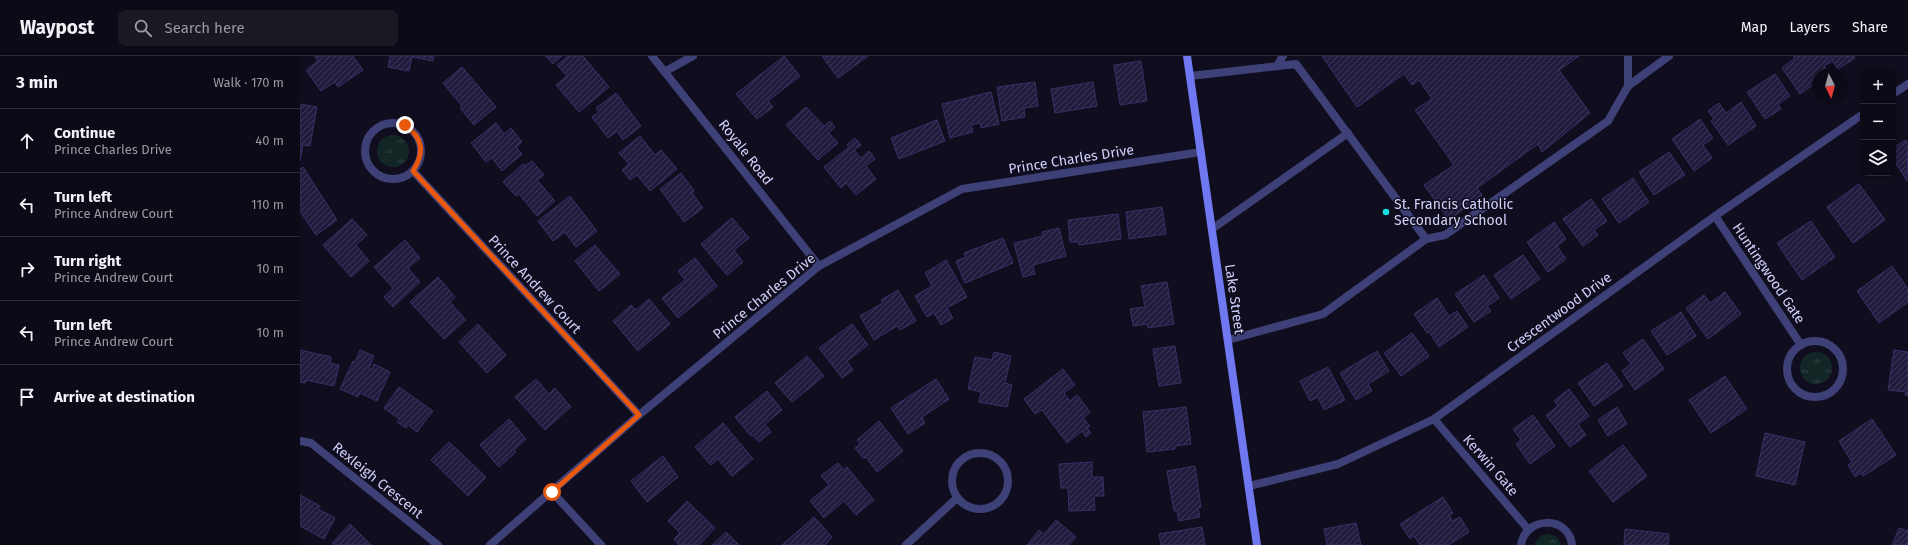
<!DOCTYPE html>
<html lang="en">
<head>
<meta charset="utf-8">
<style>
	:root { --surface:#0c0a16; --page:#1a1823; --text:#f1f3f6; --muted:#9a9aa1; --line:#2c2b35 }
	body { margin:0; font-family:"Fira Sans",sans-serif; background:var(--page); color:var(--text) }
	.controls { position:absolute; right:12px; top:12px; display:grid; overflow:hidden; border-radius:8px; box-shadow:0 1px 3px #0004 }
	.controls button { width:36px; height:36px; display:grid; place-items:center; padding:0; border:0; border-bottom:1px solid var(--line); background:var(--surface); color:var(--text); font:20px sans-serif }
	.compass { position:absolute; left:1512px; top:12px; width:36px; height:36px; border-radius:50%; background:var(--surface); box-shadow:0 1px 3px #0004; rotate:174deg }
	.stop { position:absolute; width:12px; height:12px; margin:-9px; border:3px solid #ea580c; border-radius:50%; background:#fff }
	.stop.end { background:#ea580c; border-color:#fff; box-shadow:0 1px 4px #0008 }
	.list { margin:0; padding:0; list-style:none }
	h2 { display:flex; justify-content:space-between; align-items:center; height:52px; margin:0; padding:0 16px; font-size:17px }
	h2 small { font-size:13px; font-weight:400; color:var(--muted) }
	.list li { display:grid; grid-template-columns:26px 1fr auto; gap:12px; align-items:center; box-sizing:border-box; height:64px; padding:0 16px; border-top:1px solid var(--line) }
	.list b { display:block; font-size:15px; white-space:nowrap }
	.list p { margin:0; font-size:13px; white-space:nowrap; color:var(--muted) }
	.list em { font-size:13px; font-style:normal; color:var(--muted) }
	.icon { flex:none; width:22px; height:22px; fill:none; stroke:currentColor; stroke-width:2; stroke-linecap:round; stroke-linejoin:round }
	.map { position:relative; flex:none; width:1608px; height:489px; overflow:hidden }
	header { display:flex; align-items:center; gap:24px; box-sizing:border-box; height:56px; padding:0 20px; background:var(--surface); border-bottom:1px solid var(--line) }
	header strong { font-size:19px }
	nav { display:flex; gap:22px; margin-inline-start:auto; font-size:14px }
	.search { width:280px; height:36px; background:var(--page); display:flex; align-items:center; gap:10px; box-sizing:border-box; padding:0 14px; border-radius:8px; color:var(--muted); font-size:15px }
	main { display:flex }
	aside { flex:1; background:var(--surface) }
	.map>svg:first-child { display:block }
	.grass { fill:url(#grass-tufts) }
	.building { fill:url(#building-hatch); stroke:#373067 }
	.lines { fill:none; stroke-linecap:round; stroke-linejoin:round }
	.minor { stroke:#3e4078; stroke-width:8 }
	.secondary { stroke:#7078f1; stroke-width:8 }
	.route { stroke:#ea580c; stroke-width:5 }
	.poi-dot { fill:#16dde0; stroke:#100e1e; stroke-width:1.5 }
	.labels { text-anchor:middle; stroke-width:3; stroke-linejoin:round; paint-order:stroke }
	.street-label { font-size:14px; fill:#d1d0fa; stroke:#100e1e }
	.poi-label { font-size:14px; fill:#d1d0fa; stroke:#100e1e; text-anchor:start }
</style>
</head>
<body>
<header>
<strong>Waypost</strong>
<div class="search"><svg class="icon" aria-label="search" viewBox="0 0 24 24"><circle cx="10" cy="10" r="6"/><path d="M15 15l6 6"/></svg>Search here</div>
<nav><a>Map</a><a>Layers</a><a>Share</a></nav>
</header>
<main>
<aside>
<h2>3 min<small>Walk · 170 m</small></h2>
<ul class="list">
<li><svg class="icon" aria-label="ahead" viewBox="0 0 24 24"><path d="M12 20V5M6 11l6-6 6 6"/></svg><div><b>Continue</b><p>Prince Charles Drive</p></div><em>40 m</em></li>
<li><svg class="icon" aria-label="left" viewBox="0 0 24 24"><path d="M17 20v-9H6M10 6l-5 5 5 5"/></svg><div><b>Turn left</b><p>Prince Andrew Court</p></div><em>110 m</em></li>
<li><svg class="icon" aria-label="right" viewBox="0 0 24 24"><path d="M7 20v-9h11M14 6l5 5-5 5"/></svg><div><b>Turn right</b><p>Prince Andrew Court</p></div><em>10 m</em></li>
<li><svg class="icon" aria-label="left" viewBox="0 0 24 24"><path d="M17 20v-9H6M10 6l-5 5 5 5"/></svg><div><b>Turn left</b><p>Prince Andrew Court</p></div><em>10 m</em></li>
<li><svg class="icon" aria-label="arrive" viewBox="0 0 24 24"><path d="M6 21V4h12l-3 4 3 4H6"/></svg><div><b>Arrive at destination</b></div></li>
</ul>
</aside>
<div class="map">
<svg width="1608" height="489" viewBox="0 0 1608 489">
	<defs>
		<pattern id="grass-tufts" width="24" height="20" patternUnits="userSpaceOnUse"><rect width="24" height="20" fill="#122725"/><path d="M3 7l-1-3M5 7V3M7 7l1-3M15 17l-1-3M17 17v-4M19 17l1-3" fill="none" stroke="#334546"/></pattern>
		<pattern id="building-hatch" width="6" height="6" patternUnits="userSpaceOnUse"><rect width="6" height="6" fill="#201c3d"/><path d="M-1 1l2-2M0 6l6-6M5 7l2-2" fill="none" stroke="#3f3c5a"/></pattern>
	</defs>
	<rect width="100%" height="100%" fill="#100e1e"/>
	<g class="grass">
		<circle cx="93" cy="95" r="16"/>
		<circle cx="1516" cy="312" r="16"/>
		<path d="M1248,478L1257,481L1261,489H1234L1240,480Z"/>
	</g>
	<g class="building">
		<path d="M15,0H53L63,14L38,31L35,26L21,35L6,14L18,5Z"/>
		<path d="M90,0H134L133,5L112,1L109,15L88,11Z"/>
		<path d="M245,0H262L253,8Z"/>
		<path d="M268,0H283L309,31L279,56L256,29L267,20L257,9Z"/>
		<path d="M484,0L500,20L468,45L473,51L457,63L436,38Z"/>
		<path d="M522,0H568L538,22Z"/>
		<path d="M1022,0H1279L1259,14L1290,57L1242,96L1238,88L1177,132L1182,139L1149,164L1124,129L1154,109L1115,54L1132,43L1119,24L1112,29L1104,18L1057,51Z"/>
		<path d="M1493,0H1527L1531,6L1524,10L1526,12L1512,22L1516,27L1500,38L1482,12L1495,2Z"/>
		<path d="M1529,0H1554L1555,2L1538,13Z"/>
		<path d="M841,5L847,45L820,49L814,9Z"/>
		<path d="M162,11L196,51L174,69L160,52L162,50L143,27Z"/>
		<path d="M1475,18L1490,40L1478,48L1481,53L1465,63L1447,36Z"/>
		<path d="M735,26L738,50L724,52L725,61L702,65L697,31Z"/>
		<path d="M793,26L797,50L755,57L751,33Z"/>
		<path d="M691,36L699,68L681,72L680,67L671,69L673,76L650,82L642,48Z"/>
		<path d="M316,37L341,70L323,84L317,75L308,82L292,61L299,56L296,52Z"/>
		<path d="M1441,46L1456,70L1428,89L1411,65L1414,63L1408,55L1419,47L1426,57Z"/>
		<path d="M0,48L17,51L10,90L3,89L0,105Z"/>
		<path d="M506,51L524,70L530,65L535,71L529,77L538,87L518,104L486,69Z"/>
		<path d="M1400,63L1413,82L1403,89L1412,102L1394,115L1372,83Z"/>
		<path d="M637,64L645,85L599,103L591,82Z"/>
		<path d="M196,67L204,78L211,72L222,86L216,91L222,98L202,115L192,102L186,106L171,87Z"/>
		<path d="M340,80L355,99L361,94L377,113L350,135L337,119L330,124L322,114L329,108L319,97Z"/>
		<path d="M555,82L561,89L554,94L561,102L569,95L575,103L566,110L576,123L556,139L546,127L541,132L524,111L549,91L547,89Z"/>
		<path d="M1606,84L1608,87L1607,125L1597,109L1593,112V92Z"/>
		<path d="M1369,96L1385,119L1354,139L1339,116Z"/>
		<path d="M232,105L244,119L237,124L255,145L237,160L219,138L216,140L203,126L223,108L225,110Z"/>
		<path d="M3,111L37,164L16,179L0,155V113Z"/>
		<path d="M381,117L394,135L392,137L403,152L384,166L360,133Z"/>
		<path d="M1333,122L1349,146L1319,167L1302,143Z"/>
		<path d="M1559,128L1585,164L1553,187L1527,151Z"/>
		<path d="M270,140L297,175L276,191L265,176L253,185L238,165Z"/>
		<path d="M1291,143L1307,165L1294,174L1298,179L1283,190L1263,163Z"/>
		<path d="M862,151L866,178L829,183L826,156Z"/>
		<path d="M818,158L821,183L779,189L778,186H770L768,164Z"/>
		<path d="M432,162L449,182L434,194L443,206L427,219L401,188Z"/>
		<path d="M52,163L67,179L56,189L69,205L51,221L23,189Z"/>
		<path d="M1511,165L1535,201L1502,224L1477,187Z"/>
		<path d="M1254,166L1266,183L1257,190L1266,203L1248,216L1227,186Z"/>
		<path d="M759,172L766,200L733,209L735,218L723,221L714,187L743,180L742,176Z"/>
		<path d="M703,182L713,207L665,227L656,205L666,201L664,197Z"/>
		<path d="M105,184L120,202L108,212L120,226L93,251L84,241L93,232L74,211Z"/>
		<path d="M295,189L320,218L299,235L275,205Z"/>
		<path d="M1223,199L1240,223L1211,243L1194,219Z"/>
		<path d="M395,202L417,230L378,262L362,242L385,224L378,215Z"/>
		<path d="M646,204L667,241L647,252L653,262L641,269L634,257L627,261L615,240L632,230L625,217Z"/>
		<path d="M1592,210L1608,233V246L1579,267L1557,235Z"/>
		<path d="M1184,219L1199,242L1187,250L1191,255L1174,266L1155,238Z"/>
		<path d="M138,221L155,241L150,246L166,264L144,283L110,246Z"/>
		<path d="M867,226L874,268L848,272L847,268L833,270L830,253L845,251L841,230Z"/>
		<path d="M598,234L616,265L600,274L597,270L574,284L560,260L583,247L581,244Z"/>
		<path d="M1425,236L1441,258L1408,283L1386,252L1404,239L1410,247Z"/>
		<path d="M1137,242L1149,260L1157,255L1168,271L1139,291L1129,276L1127,277L1114,258Z"/>
		<path d="M349,243L370,268L338,295L313,265L331,249L336,254Z"/>
		<path d="M1381,256L1396,280L1367,299L1351,275Z"/>
		<path d="M178,268L206,299L187,317L159,286Z"/>
		<path d="M552,268L568,289L547,305L553,314L542,322L519,292Z"/>
		<path d="M1112,277L1129,300L1101,320L1084,297Z"/>
		<path d="M1343,283L1364,313L1335,334L1322,315L1331,308L1323,297Z"/>
		<path d="M875,290L881,327L859,330L853,293Z"/>
		<path d="M0,294L31,301L30,307L39,309L34,330L6,324L5,327L0,326Z"/>
		<path d="M60,294L74,300L69,312L72,314L74,308L90,316L77,345L60,337L58,341L40,333L53,305L55,306Z"/>
		<path d="M1594,294L1608,296V340L1605,339L1606,336L1588,334Z"/>
		<path d="M1077,295L1089,315L1068,328L1072,335L1056,344L1040,317Z"/>
		<path d="M694,296L711,300L705,327L712,329L707,351L679,346L681,336L668,333L675,301L692,304Z"/>
		<path d="M507,300L524,320L492,346L475,327Z"/>
		<path d="M1307,307L1323,330L1294,350L1278,327Z"/>
		<path d="M1028,311L1045,344L1024,354L1018,341L1010,345L1000,325Z"/>
		<path d="M763,313L775,329L764,337L770,345L777,339L790,356L783,362L790,370L787,372L791,377L786,381L782,375L767,387L742,354L735,358L724,343Z"/>
		<path d="M1425,320L1447,353L1411,377L1389,344Z"/>
		<path d="M236,323L249,338L255,332L271,351L245,374L215,341Z"/>
		<path d="M636,323L649,343L622,361L625,367L608,378L591,352Z"/>
		<path d="M99,331L133,355L117,376L108,369L106,372L97,366L99,363L84,352Z"/>
		<path d="M1269,333L1289,360L1278,368L1286,379L1270,391L1246,359L1258,350L1254,345Z"/>
		<path d="M467,335L482,354L465,368L471,376L459,386L452,379L451,380L435,361Z"/>
		<path d="M886,351L891,388L875,390V393L847,396L843,356Z"/>
		<path d="M1317,351L1327,368L1308,380L1298,364Z"/>
		<path d="M1233,359L1255,390L1230,408L1216,388L1221,384L1213,373Z"/>
		<path d="M209,363L226,383L214,394L216,396L199,411L180,389Z"/>
		<path d="M1572,363L1596,399L1563,420L1561,417L1555,421L1548,409L1552,406L1539,385Z"/>
		<path d="M579,365L603,395L577,416L566,401L564,403L555,392L560,388L557,384Z"/>
		<path d="M423,367L453,403L432,420L418,403L411,409L395,391Z"/>
		<path d="M1465,377L1505,386L1495,429L1456,420Z"/>
		<path d="M149,386L186,421L168,440L131,404Z"/>
		<path d="M1323,389L1347,420L1313,446L1289,415Z"/>
		<path d="M363,400L378,421L347,446L331,425Z"/>
		<path d="M792,406V421H803L804,440H794L795,454L769,455L768,432H761L759,408Z"/>
		<path d="M538,407L544,414L547,411L574,444L556,459L544,445L524,462L510,445L529,429L521,420Z"/>
		<path d="M895,410L901,451L898,452L900,461L879,465L877,455H874L867,415Z"/>
		<path d="M0,439L20,450L18,453L35,462L24,483L0,470Z"/>
		<path d="M1143,441L1153,457L1149,459L1152,465L1160,461L1169,476L1148,489H1120L1114,480L1110,483L1100,468Z"/>
		<path d="M387,445L415,472L399,489H379L374,483L380,477L368,465Z"/>
		<path d="M514,461L532,481L525,489H482Z"/>
		<path d="M756,464L776,481L769,489H727L739,474L744,478Z"/>
		<path d="M1056,467L1061,489H1027L1024,473Z"/>
		<path d="M50,468L71,489H34L32,487Z"/>
		<path d="M902,471L905,489H861L859,478Z"/>
		<path d="M1599,472L1608,475V489H1592Z"/>
		<path d="M1325,473L1369,478L1368,489H1324Z"/>
		<path d="M426,476L439,489H412Z"/>
	</g>
	<g class="lines">
		<g class="minor">
			<path d="M352,0L519,210"/>
			<path d="M1328,0V30"/>
			<path d="M977,10L983,0"/>
			<path d="M366,15L393,0"/>
			<path d="M890,20L996,8L1126,183L1023,258L928,284"/>
			<path d="M1593,38L1608,28"/>
			<circle cx="93" cy="95" r="28"/>
			<path d="M113,115L339,359"/>
			<path d="M1415,160L1501,289"/>
			<path d="M912,173L1048,77"/>
			<path d="M1126,183L1145,179L1308,65L1328,30L1369,0"/>
			<circle cx="1515" cy="313" r="28"/>
			<path d="M1134,363L1228,473"/>
			<path d="M0,385L11,387L138,489"/>
			<circle cx="680" cy="425" r="28"/>
			<path d="M949,430L1038,408L1134,363L1415,160L1563,58"/>
			<path d="M252,436L301,489"/>
			<path d="M190,489L339,359L519,210L662,133L901,96"/>
			<path d="M606,489L657,442"/>
			<path d="M1221,489C1225,460 1269,459 1272,489"/>
		</g>
		<path class="secondary" d="M887,0L957,489"/>
	</g>
	<g class="lines">
		<path class="route" d="M105,69C123,82 125,96 113,115L339,359L252,436"/>
	</g>
	<circle class="poi-dot" cx="1086" cy="156" r="4"/>
	<g class="labels">
		<g class="street-label">
			<text transform="translate(446 96) rotate(52)" y="5">Royale Road</text>
			<text transform="translate(771 103) rotate(-9)" y="5">Prince Charles Drive</text>
			<text transform="translate(1469 217) rotate(56)" y="5">Huntingwood Gate</text>
			<text transform="translate(235 228) rotate(47)" y="5">Prince Andrew Court</text>
			<text transform="translate(464 240) rotate(-39)" y="5">Prince Charles Drive</text>
			<text transform="translate(935 243) rotate(82)" y="5">Lake Street</text>
			<text transform="translate(1259 256) rotate(-36)" y="5">Crescentwood Drive</text>
			<text transform="translate(1191 409) rotate(49)" y="5">Kerwin Gate</text>
			<text transform="translate(78 424) rotate(39)" y="5">Rexleigh Crescent</text>
		</g>
		<g class="poi-label">
			<text x="1094" y="153">St. Francis Catholic<tspan x="1094" dy="16">Secondary School</tspan></text>
		</g>
	</g>
</svg>
<div class="controls">
<button>+</button>
<button>−</button>
<button><svg class="icon" aria-label="layers" viewBox="0 0 24 24"><path d="M12 4l9 5-9 5-9-5zM3 14l9 5 9-5"/></svg></button>
</div>
<svg class="compass" viewBox="-18 -18 36 36"><path d="M0-13l5 13h-10z" fill="#e53935"/><path d="M0 13l5-13h-10z" fill="#9a9aa1"/></svg>
<div class="stop" style="left:252px;top:436px"></div>
<div class="stop end" style="left:105px;top:69px"></div>
</div>
</main>
</body>
</html>
